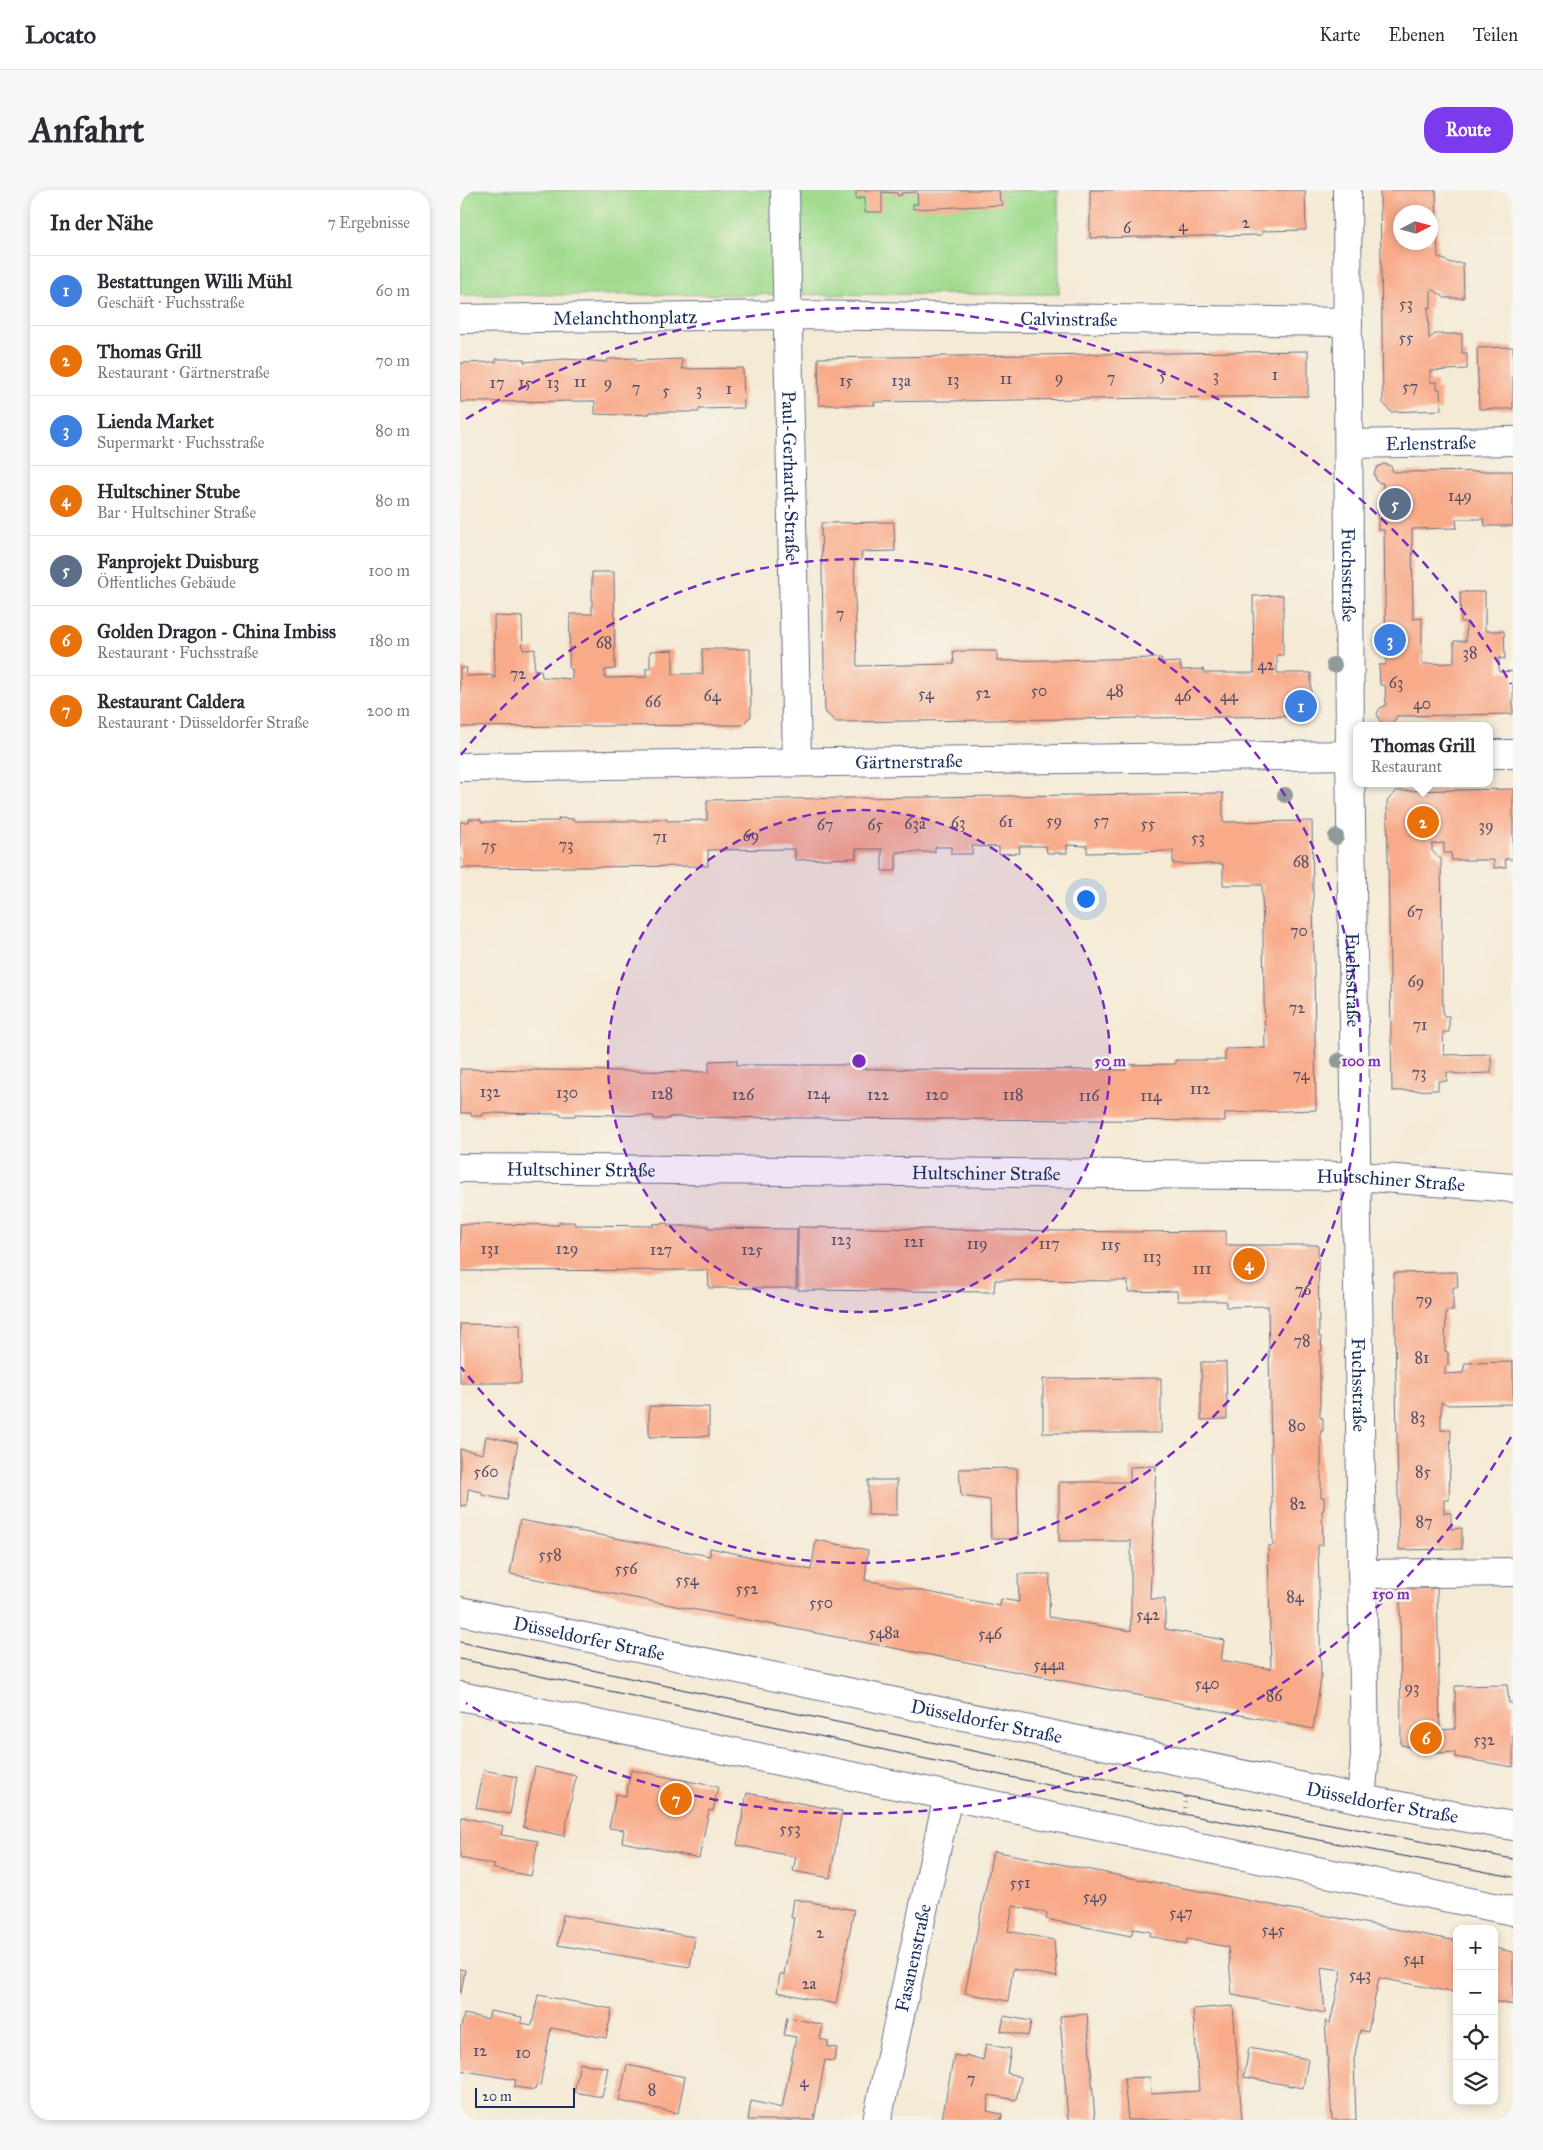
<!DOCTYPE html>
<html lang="de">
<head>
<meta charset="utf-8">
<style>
	:root { --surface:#fff; --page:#f7f7f7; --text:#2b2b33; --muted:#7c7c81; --line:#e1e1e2; --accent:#7c3aed }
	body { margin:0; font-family:"IM FELL Great Primer",serif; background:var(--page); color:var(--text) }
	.controls { position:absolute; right:15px; bottom:15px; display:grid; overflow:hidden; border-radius:10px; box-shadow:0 2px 8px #0003 }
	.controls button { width:45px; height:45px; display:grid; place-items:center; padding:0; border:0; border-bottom:1px solid var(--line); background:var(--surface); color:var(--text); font:25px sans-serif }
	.compass { position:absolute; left:933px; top:15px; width:45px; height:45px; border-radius:50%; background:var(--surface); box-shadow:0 2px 8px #0003; rotate:84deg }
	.scale { position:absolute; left:15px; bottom:12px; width:100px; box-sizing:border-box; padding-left:5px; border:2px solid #1b2f5e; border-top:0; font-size:14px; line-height:18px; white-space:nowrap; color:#1b2f5e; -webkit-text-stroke:4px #f7f3e8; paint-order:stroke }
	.you { position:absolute; left:625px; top:708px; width:18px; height:18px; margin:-12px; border:4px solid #fff; border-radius:50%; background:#1a73e8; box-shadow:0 0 0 8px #1a73e833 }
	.badge { display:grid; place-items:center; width:32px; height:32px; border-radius:50%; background:var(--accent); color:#fff; font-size:16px; font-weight:700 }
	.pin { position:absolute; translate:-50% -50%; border:2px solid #fff; box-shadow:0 1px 5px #0006 }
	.popup { position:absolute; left:893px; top:532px; width:140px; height:65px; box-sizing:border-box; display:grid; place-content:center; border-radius:10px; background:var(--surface); filter:drop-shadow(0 1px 4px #0005); font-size:16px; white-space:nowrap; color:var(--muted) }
	.popup b { font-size:19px; color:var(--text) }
	.popup::after { content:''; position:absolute; left:50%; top:100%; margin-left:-10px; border:10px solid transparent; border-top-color:var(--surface) }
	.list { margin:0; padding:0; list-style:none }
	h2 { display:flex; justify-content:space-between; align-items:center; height:65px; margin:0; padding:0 20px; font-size:21px }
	h2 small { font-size:16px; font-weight:400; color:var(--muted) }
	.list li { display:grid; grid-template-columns:32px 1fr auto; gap:15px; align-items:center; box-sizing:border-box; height:70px; padding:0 20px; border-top:1px solid var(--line) }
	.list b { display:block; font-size:19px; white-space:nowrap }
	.list p { margin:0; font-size:16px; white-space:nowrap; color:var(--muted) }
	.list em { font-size:16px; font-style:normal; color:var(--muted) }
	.icon { flex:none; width:28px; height:28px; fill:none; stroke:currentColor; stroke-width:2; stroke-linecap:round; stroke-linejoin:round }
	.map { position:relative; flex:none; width:1053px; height:1930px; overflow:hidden; border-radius:20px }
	header { display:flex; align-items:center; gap:30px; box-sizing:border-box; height:70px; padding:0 25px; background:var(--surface); border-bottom:1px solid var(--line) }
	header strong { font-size:24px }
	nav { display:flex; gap:28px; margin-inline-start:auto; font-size:18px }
	.intro { display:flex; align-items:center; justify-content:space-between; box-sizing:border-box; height:120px; padding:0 30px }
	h1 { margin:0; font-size:35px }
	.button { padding:12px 22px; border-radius:20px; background:var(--accent); color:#fff; font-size:18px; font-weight:700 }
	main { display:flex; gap:30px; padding:0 30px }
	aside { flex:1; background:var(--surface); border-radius:20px; box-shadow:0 2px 8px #0003 }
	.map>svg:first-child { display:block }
	.green { fill:#a0db8e; stroke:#5e8576 }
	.building { fill:#f8aa89; fill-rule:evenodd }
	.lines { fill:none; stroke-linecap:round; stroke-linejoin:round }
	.minor-casing { stroke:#677088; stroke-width:30 }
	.major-casing { stroke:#677088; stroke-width:30 }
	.path { stroke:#677088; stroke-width:3; stroke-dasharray:1 4; stroke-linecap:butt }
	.minor { stroke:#fff; stroke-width:28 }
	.major { stroke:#fff; stroke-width:28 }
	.tram { stroke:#1b2f5e; stroke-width:1 }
	.tree { fill:#8f9b9a }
	.ring { fill:none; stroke:#7b2cbf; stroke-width:2.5; stroke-dasharray:9 6 }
	.labels { text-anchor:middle; stroke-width:5; stroke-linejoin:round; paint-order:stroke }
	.number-label { font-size:16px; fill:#524e69 }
	.street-label { font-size:19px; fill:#1b2f5e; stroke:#f7f3e8 }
	.centre { fill:#7b2cbf; stroke:#f7f3e8; stroke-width:2.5 }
	.ring-label { font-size:15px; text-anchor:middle; font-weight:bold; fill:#7b2cbf; stroke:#f7f3e8; stroke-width:5; stroke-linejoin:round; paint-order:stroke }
</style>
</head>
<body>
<header>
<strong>Locato</strong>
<nav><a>Karte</a><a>Ebenen</a><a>Teilen</a></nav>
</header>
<div class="intro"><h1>Anfahrt</h1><a class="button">Route</a></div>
<main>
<aside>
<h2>In der Nähe<small>7 Ergebnisse</small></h2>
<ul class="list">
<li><span class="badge" style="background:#3f7fe0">1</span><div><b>Bestattungen Willi Mühl</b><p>Geschäft · Fuchsstraße</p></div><em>60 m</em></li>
<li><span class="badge" style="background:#e8710a">2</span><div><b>Thomas Grill</b><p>Restaurant · Gärtnerstraße</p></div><em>70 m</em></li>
<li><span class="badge" style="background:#3f7fe0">3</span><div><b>Lienda Market</b><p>Supermarkt · Fuchsstraße</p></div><em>80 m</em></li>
<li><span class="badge" style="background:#e8710a">4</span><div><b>Hultschiner Stube</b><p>Bar · Hultschiner Straße</p></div><em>80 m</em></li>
<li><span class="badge" style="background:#5c6f8a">5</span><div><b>Fanprojekt Duisburg</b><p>Öffentliches Gebäude</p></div><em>100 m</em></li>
<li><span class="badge" style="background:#e8710a">6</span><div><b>Golden Dragon - China Imbiss</b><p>Restaurant · Fuchsstraße</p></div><em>180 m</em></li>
<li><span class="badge" style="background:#e8710a">7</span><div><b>Restaurant Caldera</b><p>Restaurant · Düsseldorfer Straße</p></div><em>200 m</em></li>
</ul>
</aside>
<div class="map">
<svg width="1053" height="1930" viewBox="0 0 1053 1930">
	<rect width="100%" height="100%" fill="#f7f3e8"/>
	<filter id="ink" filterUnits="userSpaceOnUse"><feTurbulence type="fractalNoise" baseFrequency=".02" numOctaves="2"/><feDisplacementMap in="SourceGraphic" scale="10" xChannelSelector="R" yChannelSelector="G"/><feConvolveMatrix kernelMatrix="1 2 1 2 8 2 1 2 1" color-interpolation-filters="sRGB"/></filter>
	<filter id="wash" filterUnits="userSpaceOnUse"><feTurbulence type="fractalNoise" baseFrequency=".0096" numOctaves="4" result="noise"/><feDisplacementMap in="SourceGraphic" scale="20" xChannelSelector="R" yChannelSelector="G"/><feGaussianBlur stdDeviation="1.12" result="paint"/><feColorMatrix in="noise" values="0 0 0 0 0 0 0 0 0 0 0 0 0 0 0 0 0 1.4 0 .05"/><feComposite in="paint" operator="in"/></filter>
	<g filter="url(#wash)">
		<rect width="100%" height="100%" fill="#f4ead5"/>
		<path class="green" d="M0,0H598L599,104L0,105Z"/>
		<g id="blocks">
			<g class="building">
				<path d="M396,0H539L540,11H542L543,15L453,19V14H458L457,2L441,3L442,5L438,6L437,3L422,2V22H405V7H400V9H396Z"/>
				<path d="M630,0H845L846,40L802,41V45L630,48Z"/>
				<path d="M920,0H976L978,67L991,73H1003L1004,108H985L974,100H971V118L968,117L969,149L975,144H1002V163H1007V179L970,181V192H977V199H980L981,220L931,222L923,213ZM941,22H971V52H941Z"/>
				<path d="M1053,157V219H1019L1017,158Z"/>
				<path d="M848,161V206L414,212L415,215H359L358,168Z"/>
				<path d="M176,168V171L222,169V179L283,178L284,218L239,219V222H190V224L163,225L135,224V211L0,212V173L36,172V169H64V172L106,169L147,172L148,169Z"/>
				<path d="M924,274L931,276L933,282L1053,281V336H1025L1024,329H996L997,338L952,339L953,429L962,428V474L994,473V451H1006V432H1001L1000,402H1025V441H1044L1045,469L1039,468V482L1053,481V524L937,526L934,532L927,535L920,531L917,524L920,518L926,515L925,495H920L919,475H926L924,340H918V316H923V293L917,292L914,284L917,277Z"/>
				<path d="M434,332L435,361L402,362L401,370H394L397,476L494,474L493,461H537V471L701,468L702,473L720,472L721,480L743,479L745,483H794L793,406L823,405V465H817V483H851V518L842,526L376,532L365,522L361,333Z"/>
				<path d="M132,382H154L155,479L145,480V488L186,487V478H190V461L213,460V484H243L242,459H290L291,526L282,535L0,537V478H7L6,486L32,485V488H35L34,426L62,427L63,460L75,459L74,480H81L82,487L112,489V479H109L110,424H132Z"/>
				<path d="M1053,599V669H1045L1046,677L1034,678V670H992L991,663H984V653L972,654V661L981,669L983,826H989V842H983L984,865L1031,864V883L999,884L987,882V891H978V900L932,901L927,611L937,601Z"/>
				<path d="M763,603V632L852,631L856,920L765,923V931L209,927V929H194V926L115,924V926H100V924L23,923V926H11V923H0V879L249,882V871L277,870V875H398V879L666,880V875L715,874V870H765V859L805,858L802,695H763V674H713V661L627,663V656L607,655V663H587L586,656H559L560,663L539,664V657L512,656V664H491V657H475V662H436V681H422V659H396V668L335,670V659L248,660V676L0,678V632H9V629H21V632L99,631L98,628L113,629V631H192V629H207V631L247,630V610Z"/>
				<path d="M99,1032H114L115,1035L193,1036V1034L208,1033V1036H248V1038L337,1039L336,1098H249L248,1080L0,1081V1034L99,1035Z"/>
				<path d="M338,1037L667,1042L766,1041V1055H858L859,1147H861L862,1161H860V1228H863V1241H861V1307H864V1320H862L863,1355H858L861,1489L853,1539L50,1384L60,1330L250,1366V1358L351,1380L356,1350L408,1360L405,1390L540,1416L541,1409L559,1412L558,1384H590L589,1427L671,1441V1351H599V1292H670V1277L696,1276L690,1409H705V1439L764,1450L761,1470L811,1479L808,1356H813L808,1116L766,1117V1111H718L717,1101L668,1102V1091L535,1090L534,1102L338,1100Z"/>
				<path d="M997,1082L998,1097H993V1121H986L985,1161L988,1162V1175L985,1177V1184L1003,1183L1005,1173L1053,1172V1214L989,1215L981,1212V1240H991L989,1310H984V1323H991V1339L1002,1338V1359L939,1360L934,1083Z"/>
				<path d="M0,1134L60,1135L61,1193H0Z"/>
				<path d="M741,1172H766L767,1229L741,1230Z"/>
				<path d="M701,1188V1243H583V1189Z"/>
				<path d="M189,1216L249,1217V1246L189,1247Z"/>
				<path d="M26,1246L58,1253L47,1310L22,1305V1302L8,1299L7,1315L0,1316V1259L23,1264Z"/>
				<path d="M557,1278L558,1349H531L530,1310L501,1306L499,1279Z"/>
				<rect x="408" y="1290" width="29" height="35"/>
				<path d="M940,1398H977L980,1540L995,1539V1496L1047,1495L1049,1513H1053V1577L995,1567V1562L980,1563L941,1555Z"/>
				<path d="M75,1577L116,1586L104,1646L63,1637Z"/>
				<path d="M24,1580L57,1587L50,1624L16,1618Z"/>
				<path d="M171,1580L258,1597L253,1621L249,1620L239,1668L162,1652L164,1640L149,1638L156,1604L166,1606Z"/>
				<path d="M287,1603L382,1621L370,1688L333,1681L336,1667L277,1655Z"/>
				<path d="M2,1627L43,1636L41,1645L78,1651L71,1686L35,1679H33L35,1675L0,1668V1639Z"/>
				<path d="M533,1661L997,1751V1803L919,1788L908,1842L900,1840L894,1869L896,1930H872L865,1831L870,1833L882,1780L861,1777L865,1823L772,1805L768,1757L727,1749L726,1754L690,1746L691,1742L673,1739L671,1746L586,1729L587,1723L553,1716L548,1741L594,1750L597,1787L553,1779L548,1811L505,1803Z"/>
				<path d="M334,1709L394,1720L376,1814L317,1802L320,1784H324L334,1728H331Z"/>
				<path d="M103,1725L235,1747L230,1777L98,1755Z"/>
				<path d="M1034,1758L1053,1762V1815L1034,1811Z"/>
				<path d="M0,1779L5,1780L1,1803H0Z"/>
				<path d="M78,1805L152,1819L146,1848L91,1838L80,1896L76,1895L75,1900L54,1897L56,1890L0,1880V1841L4,1824L28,1829L30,1821L62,1827L61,1833L72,1835Z"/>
				<path d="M773,1816L782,1930H668L664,1888L690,1887L691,1904L739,1901L733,1819Z"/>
				<path d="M627,1824L635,1930H608L600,1826Z"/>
				<path d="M544,1826L571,1831L568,1846L541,1841Z"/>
				<path d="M327,1827L363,1835L360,1849L368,1851V1857L377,1858L374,1871L365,1870L354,1930H288L291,1911L322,1918L336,1847L324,1845Z"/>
				<path d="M526,1854L551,1859L547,1883L561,1887L556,1910L529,1905L527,1921L542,1924L541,1930L482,1929L494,1865L505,1867L506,1865L523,1870Z"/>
				<path d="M789,1858L848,1869L843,1898L784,1887Z"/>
				<path d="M120,1873L148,1878L142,1907L114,1902Z"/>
				<path d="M167,1875L225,1887L218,1923L159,1911Z"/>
			</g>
		</g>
	</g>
	<g filter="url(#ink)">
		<use href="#blocks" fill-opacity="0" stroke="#677088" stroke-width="1"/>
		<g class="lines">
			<g class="minor-casing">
				<g id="minor">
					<path id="s1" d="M325,0L337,571"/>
					<path id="s2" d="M887,0L890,565L905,1566L901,1609"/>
					<path id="s3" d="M0,129L329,125L888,132"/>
					<path id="s4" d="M889,254L1053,251"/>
					<path d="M1029,564H1053"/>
					<path id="s5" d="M0,577L897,565"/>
					<path id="s6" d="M0,978L897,986L1053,998"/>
					<path d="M902,1384L1053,1382"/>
					<path id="s7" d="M417,1930L488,1606"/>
				</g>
			</g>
			<g class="major-casing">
				<g id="major">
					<path id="s8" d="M0,1421L901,1609L1053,1636"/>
					<path d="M0,1506L1053,1721"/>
				</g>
			</g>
			<path class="path" d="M724,1623L726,1604"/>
			<use href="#minor" class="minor"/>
			<use href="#major" class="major"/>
			<g class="tram">
				<path d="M0,1452L725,1606L1053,1669"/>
				<path d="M0,1469L723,1624L1053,1687"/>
			</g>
		</g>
		<g class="tree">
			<circle cx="874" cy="475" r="8"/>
			<circle cx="825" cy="605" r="8"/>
			<circle cx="876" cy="647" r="8"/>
			<circle cx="879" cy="871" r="8"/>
		</g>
	</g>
	<circle cx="399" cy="871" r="251" fill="#7b2cbf" fill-opacity=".12"/>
	<g class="ring">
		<circle cx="399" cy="871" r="251"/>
		<path d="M1 565A502 502 0 1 1 1 1177"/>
		<path d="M1051 1247A753 753 0 0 1 6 1513M6 229A753 753 0 0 1 1051 494"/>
	</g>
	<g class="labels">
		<g class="number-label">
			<text x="786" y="38">2</text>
			<text x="723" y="41">4</text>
			<text x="667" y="43">6</text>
			<text x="946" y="119">53</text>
			<text x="946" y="153">55</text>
			<text x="815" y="190">1</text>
			<text x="703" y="191">5</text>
			<text x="756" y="191">3</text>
			<text x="599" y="193">9</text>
			<text x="651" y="193">7</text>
			<text x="546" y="194">11</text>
			<text x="493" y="195">13</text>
			<text x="386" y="196">15</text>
			<text x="441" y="196">13a</text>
			<text x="120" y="197">11</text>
			<text x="37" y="198">17</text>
			<text x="65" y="198">15</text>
			<text x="93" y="198">13</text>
			<text x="148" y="198">9</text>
			<text x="950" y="202">57</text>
			<text x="176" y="203">7</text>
			<text x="269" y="204">1</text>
			<text x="239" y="205">3</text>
			<text x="206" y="206">5</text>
			<text x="1000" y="311">149</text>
			<text x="380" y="429">7</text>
			<text x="144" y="458">68</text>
			<text x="1010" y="468">38</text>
			<text x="806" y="480">42</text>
			<text x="58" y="489">72</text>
			<text x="936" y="498">63</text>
			<text x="579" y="506">50</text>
			<text x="655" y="506">48</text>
			<text x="523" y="508">52</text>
			<text x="466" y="509">54</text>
			<text x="252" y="511">64</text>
			<text x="723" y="511">46</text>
			<text x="769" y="511">44</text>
			<text x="193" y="517">66</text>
			<text x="962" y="519">40</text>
			<text x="594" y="636">59</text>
			<text x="641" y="636">57</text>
			<text x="546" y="637">61</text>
			<text x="498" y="638">63</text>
			<text x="455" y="639">63a</text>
			<text x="688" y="639">55</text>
			<text x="365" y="640">67</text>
			<text x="415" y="640">65</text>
			<text x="1026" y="641">39</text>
			<text x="291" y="651">69</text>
			<text x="200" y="652">71</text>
			<text x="738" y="653">53</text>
			<text x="106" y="660">73</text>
			<text x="29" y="661">75</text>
			<text x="841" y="677">68</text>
			<text x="955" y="727">67</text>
			<text x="839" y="746">70</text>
			<text x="956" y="797">69</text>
			<text x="837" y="823">72</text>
			<text x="960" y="840">71</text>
			<text x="959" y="888">73</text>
			<text x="841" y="890">74</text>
			<text x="740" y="904">112</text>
			<text x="30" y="907">132</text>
			<text x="107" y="908">130</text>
			<text x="202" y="909">128</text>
			<text x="358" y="909">124</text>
			<text x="283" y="910">126</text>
			<text x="418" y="910">122</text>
			<text x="477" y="910">120</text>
			<text x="553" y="910">118</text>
			<text x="629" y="911">116</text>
			<text x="691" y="911">114</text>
			<text x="381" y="1055">123</text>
			<text x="454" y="1057">121</text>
			<text x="517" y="1059">119</text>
			<text x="589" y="1059">117</text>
			<text x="651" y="1060">115</text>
			<text x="30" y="1064">131</text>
			<text x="107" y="1064">129</text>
			<text x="201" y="1065">127</text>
			<text x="292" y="1065">125</text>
			<text x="692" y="1072">113</text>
			<text x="742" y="1084">111</text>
			<text x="843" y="1105">76</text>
			<text x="964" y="1115">79</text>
			<text x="842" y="1156">78</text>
			<text x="962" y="1173">81</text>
			<text x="958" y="1233">83</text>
			<text x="837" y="1241">80</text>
			<text x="26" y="1287">560</text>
			<text x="963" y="1287">85</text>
			<text x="838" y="1319">82</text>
			<text x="964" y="1337">87</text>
			<text x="90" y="1370">558</text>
			<text x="166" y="1384">556</text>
			<text x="227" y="1395">554</text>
			<text x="287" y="1404">552</text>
			<text x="835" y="1412">84</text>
			<text x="361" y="1418">550</text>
			<text x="688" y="1430">542</text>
			<text x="424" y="1448">548a</text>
			<text x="530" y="1449">546</text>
			<text x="589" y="1480">544a</text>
			<text x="747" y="1499">540</text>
			<text x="952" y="1503">93</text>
			<text x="814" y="1511">86</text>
			<text x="1024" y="1555">532</text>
			<text x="330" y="1644">553</text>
			<text x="560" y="1698">551</text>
			<text x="635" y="1712">549</text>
			<text x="721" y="1728">547</text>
			<text x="813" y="1745">545</text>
			<text x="360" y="1748">2</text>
			<text x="954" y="1774">541</text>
			<text x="900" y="1790">543</text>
			<text x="349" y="1799">2a</text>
			<text x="20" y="1866">12</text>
			<text x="63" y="1868">10</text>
			<text x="511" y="1894">7</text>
			<text x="344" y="1897">4</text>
			<text x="192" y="1905">8</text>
		</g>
		<g class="street-label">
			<text dy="7" stroke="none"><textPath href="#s3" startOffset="165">Melanchthonplatz</textPath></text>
			<text dy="7" stroke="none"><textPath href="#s3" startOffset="609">Calvinstraße</textPath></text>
			<text dy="7" stroke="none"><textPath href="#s4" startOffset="82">Erlenstraße</textPath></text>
			<text dy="7" stroke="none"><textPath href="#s1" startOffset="286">Paul-Gerhardt-Straße</textPath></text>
			<text dy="7" stroke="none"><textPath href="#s2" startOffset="385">Fuchsstraße</textPath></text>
			<text dy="7" stroke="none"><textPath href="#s5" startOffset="449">Gärtnerstraße</textPath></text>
			<text dy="7" stroke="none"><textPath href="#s2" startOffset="790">Fuchsstraße</textPath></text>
			<text dy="7" stroke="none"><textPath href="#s6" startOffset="121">Hultschiner Straße</textPath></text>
			<text dy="7" stroke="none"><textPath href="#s6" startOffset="526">Hultschiner Straße</textPath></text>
			<text dy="7" stroke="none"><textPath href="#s6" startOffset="931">Hultschiner Straße</textPath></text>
			<text dy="7" stroke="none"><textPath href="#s2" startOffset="1195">Fuchsstraße</textPath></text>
			<text dy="7" stroke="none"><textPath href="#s8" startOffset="132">Düsseldorfer Straße</textPath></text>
			<text dy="7" stroke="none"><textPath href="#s8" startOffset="538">Düsseldorfer Straße</textPath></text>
			<text dy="7" stroke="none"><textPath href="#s8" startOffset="942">Düsseldorfer Straße</textPath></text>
			<text dy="7" stroke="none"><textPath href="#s7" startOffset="166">Fasanenstraße</textPath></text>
		</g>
	</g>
	<circle cx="399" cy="871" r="8" class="centre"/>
	<g class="ring-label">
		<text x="650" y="876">50 m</text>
		<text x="901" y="876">100 m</text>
		<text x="931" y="1409">150 m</text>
	</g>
</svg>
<div class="controls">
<button>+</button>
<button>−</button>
<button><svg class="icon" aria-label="locate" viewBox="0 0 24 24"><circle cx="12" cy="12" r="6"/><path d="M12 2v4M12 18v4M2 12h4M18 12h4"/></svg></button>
<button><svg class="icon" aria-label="layers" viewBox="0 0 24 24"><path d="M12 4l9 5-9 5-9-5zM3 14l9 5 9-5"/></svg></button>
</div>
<svg class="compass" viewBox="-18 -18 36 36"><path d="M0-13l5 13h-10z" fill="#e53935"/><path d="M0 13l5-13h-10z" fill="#7c7c81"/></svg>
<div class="scale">20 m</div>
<div class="you"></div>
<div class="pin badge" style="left:841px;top:516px;background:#3f7fe0">1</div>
<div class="pin badge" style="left:963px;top:632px;background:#e8710a">2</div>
<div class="popup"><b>Thomas Grill</b>Restaurant</div>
<div class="pin badge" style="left:930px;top:450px;background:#3f7fe0">3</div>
<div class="pin badge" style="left:789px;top:1074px;background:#e8710a">4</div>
<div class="pin badge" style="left:935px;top:314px;background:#5c6f8a">5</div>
<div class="pin badge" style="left:966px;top:1548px;background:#e8710a">6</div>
<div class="pin badge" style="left:216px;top:1609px;background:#e8710a">7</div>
</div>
</main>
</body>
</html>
